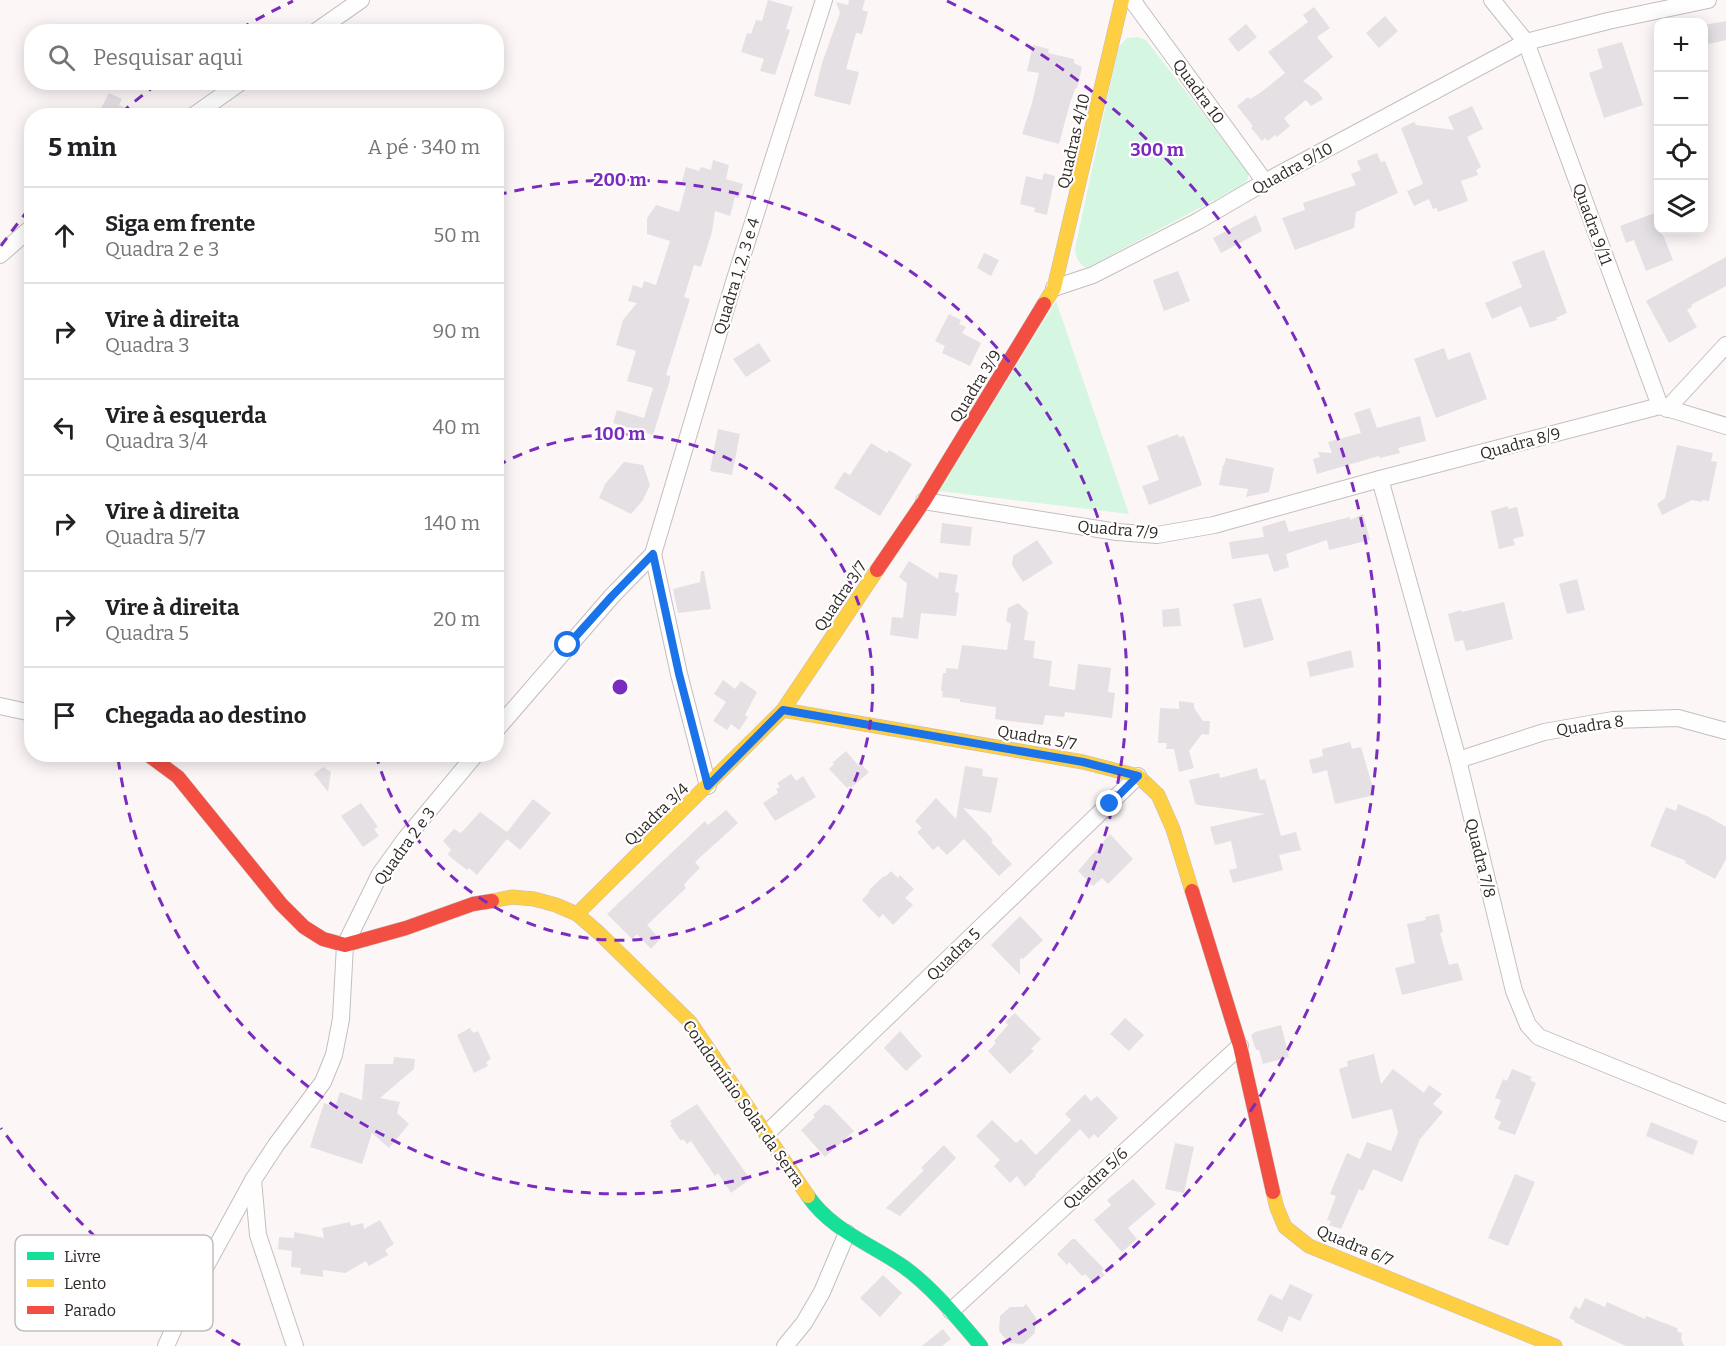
<!DOCTYPE html>
<html lang="pt">
<head>
<meta charset="utf-8">
<style>
	:root { --surface:#fff; --page:#f6f6f6; --text:#202124; --muted:#757577; --line:#e0e0e0 }
	body { margin:0; font-family:Bitter,serif; background:var(--page); color:var(--text) }
	.controls { position:absolute; right:18px; top:18px; display:grid; overflow:hidden; border-radius:12px; box-shadow:0 3px 15px #0003 }
	.controls button { width:54px; height:54px; display:grid; place-items:center; padding:0; border:0; border-bottom:2px solid var(--line); background:var(--surface); color:var(--text); font:30px sans-serif }
	.stop { position:absolute; width:18px; height:18px; margin:-14px; border:4px solid #1a73e8; border-radius:50%; background:#fff }
	.stop.end { background:#1a73e8; border-color:#fff; box-shadow:0 2px 6px #0008 }
	.list { margin:0; padding:0; list-style:none }
	h2 { display:flex; justify-content:space-between; align-items:center; height:78px; margin:0; padding:0 24px; font-size:26px }
	h2 small { font-size:20px; font-weight:400; color:var(--muted) }
	.list li { display:grid; grid-template-columns:39px 1fr auto; gap:18px; align-items:center; box-sizing:border-box; height:96px; padding:0 24px; border-top:2px solid var(--line) }
	.list b { display:block; font-size:22px; white-space:nowrap }
	.list p { margin:0; font-size:20px; white-space:nowrap; color:var(--muted) }
	.list em { font-size:20px; font-style:normal; color:var(--muted) }
	.icon { flex:none; width:33px; height:33px; fill:none; stroke:currentColor; stroke-width:2; stroke-linecap:round; stroke-linejoin:round }
	.map { position:relative; flex:none; width:1726px; height:1346px; overflow:hidden }
	.search { position:absolute; background:var(--surface); box-shadow:0 3px 15px #0003; left:24px; top:24px; width:480px; height:66px; display:flex; align-items:center; gap:15px; box-sizing:border-box; padding:0 21px; border-radius:24px; color:var(--muted); font-size:22px }
	.panel { position:absolute; background:var(--surface); box-shadow:0 3px 15px #0003; left:24px; top:108px; width:480px; height:654px; border-radius:24px }
	.map>svg:first-child { display:block }
	.green { fill:#d5f6e1 }
	.building { fill:#e4e0e4 }
	.lines { fill:none; stroke-linecap:round; stroke-linejoin:round }
	.street-casing { stroke:#c4bebd; stroke-width:18 }
	.fast-casing { stroke:#c4bebd; stroke-width:15 }
	.slow-casing { stroke:#c4bebd; stroke-width:15 }
	.jam-casing { stroke:#c4bebd; stroke-width:15 }
	.street { stroke:#fffefe; stroke-width:16 }
	.fast { stroke:#16e098; stroke-width:14 }
	.slow { stroke:#ffcf43; stroke-width:14 }
	.jam { stroke:#f24e42; stroke-width:14 }
	.route { stroke:#1a73e8; stroke-width:8 }
	.ring { fill:none; stroke:#7b2cbf; stroke-width:3; stroke-dasharray:10 8 }
	.labels { text-anchor:middle; stroke-width:4.5; stroke-linejoin:round; paint-order:stroke }
	.street-label { font-size:16px; fill:#2f2825; stroke:#fff }
	.key { fill:#fff; stroke:#c1bebe; stroke-width:1.5 }
	.key-label { font-size:16px; fill:#2f2825 }
	.centre { fill:#7b2cbf; stroke:#fff; stroke-width:3 }
	.ring-label { font-size:18px; text-anchor:middle; font-weight:bold; fill:#7b2cbf; stroke:#fff; stroke-width:4.5; stroke-linejoin:round; paint-order:stroke }
</style>
</head>
<body>
<div class="map">
<svg width="1726" height="1346" viewBox="0 0 1726 1346">
	<rect width="100%" height="100%" fill="#fcf7f6"/>
	<g class="green">
		<path d="M1138,37L1146,40L1248,172V179L1244,184L1087,268C1079,265 1076,257 1075,249L1118,48L1127,38Z"/>
		<path d="M1056,301L1129,514L939,491Z"/>
	</g>
	<g class="building">
		<path d="M768,0L793,7L786,29L790,30L775,75L760,71L764,59L741,52L747,33L751,34L756,20L762,21Z"/>
		<path d="M849,0H865L862,10L868,12L862,34L856,33L846,69L859,72L850,105L814,96L822,63L840,13L836,2L848,5Z"/>
		<path d="M1314,7L1330,28L1317,37L1333,57L1303,81L1317,91L1323,99L1311,106L1306,100L1284,118L1290,126L1277,137L1275,135L1268,141L1265,138L1262,141L1251,128L1253,126L1237,106L1248,97L1250,99L1260,93L1285,73L1268,52L1308,22L1303,15Z"/>
		<path d="M1385,16L1398,31L1379,48L1366,33Z"/>
		<path d="M1726,21V40L1704,45V25Z"/>
		<path d="M1246,24L1257,37L1238,52L1228,39Z"/>
		<path d="M1622,42L1643,105L1604,118L1589,73L1603,68L1597,49Z"/>
		<path d="M1033,45L1049,49L1048,53L1074,59V63L1082,67L1077,88L1075,89L1070,103L1059,144L1022,134L1032,103L1039,73L1027,71Z"/>
		<path d="M109,93L122,99L119,105L140,116H97Z"/>
		<path d="M1472,106L1483,129L1467,137L1481,167L1476,170L1478,175L1461,181L1468,201L1438,212L1437,208L1433,209L1429,199L1414,206L1407,191L1423,184L1401,128L1414,122L1416,125L1454,130L1448,117Z"/>
		<path d="M1377,153L1381,162L1385,161L1398,193L1356,212L1354,228L1295,250L1282,218L1305,210L1303,203L1356,185L1351,174L1361,170L1357,161Z"/>
		<path d="M713,160L729,165L726,179L743,184L739,198L735,197L730,216L715,211L712,232L701,267L694,265L684,297L690,299L666,375L670,376V380L653,435L613,423L617,410L644,418L653,388L627,381L636,351L616,345L623,320L637,303L628,301L633,285L642,288L644,281L656,285L670,241L647,234V218L656,205L679,212L686,186L681,185L686,167L699,171L701,167L711,170Z"/>
		<path d="M1044,173L1055,176L1047,215L1034,212L1035,208L1020,204L1026,176L1042,180Z"/>
		<path d="M1655,213V215L1659,214V230H1661L1673,260L1646,271L1634,240L1626,243L1620,226Z"/>
		<path d="M1256,215L1262,231L1221,253L1213,238Z"/>
		<path d="M1544,250L1567,313L1556,318L1557,320L1530,328L1521,306L1492,319L1485,303L1522,287L1512,262Z"/>
		<path d="M984,253L999,260L991,276L977,268Z"/>
		<path d="M1726,257V286L1691,305L1692,307L1687,310L1697,327L1669,343L1646,301Z"/>
		<path d="M1178,271L1190,301L1164,311L1153,280Z"/>
		<path d="M949,314L961,320L959,324L966,327L962,333L981,343L970,366L942,353L945,346L935,341Z"/>
		<path d="M759,343L771,361L746,377L733,359Z"/>
		<path d="M1444,348L1448,360L1470,352L1487,399L1436,418L1414,359Z"/>
		<path d="M1370,408L1377,428L1420,416L1426,441L1398,448L1400,453L1380,458L1379,456L1317,474L1313,459L1320,457L1318,452L1332,453L1328,442L1361,433L1354,413Z"/>
		<path d="M718,429L740,434L732,475L710,471Z"/>
		<path d="M1178,434L1179,437L1184,436L1202,485L1149,505L1142,486L1159,480L1147,446Z"/>
		<path d="M871,443L887,453L889,450L912,464L880,516L834,488L844,472L850,475Z"/>
		<path d="M1677,445L1713,453L1711,461L1717,462L1709,501L1702,500V502L1692,500L1662,515L1657,504L1665,498Z"/>
		<path d="M1226,458L1274,468L1269,492L1246,497L1248,489L1219,485L1223,465H1224Z"/>
		<path d="M624,462L643,465L650,485L643,500L631,514L599,498L605,484Z"/>
		<path d="M1508,506V509L1517,507L1524,536L1513,539L1515,545L1499,549L1491,511Z"/>
		<path d="M1363,514L1370,540L1329,550L1327,540L1286,554L1289,567L1274,572L1268,554L1232,559L1229,542L1264,537L1262,527L1285,520L1289,532L1350,517V520Z"/>
		<path d="M942,523L972,527L970,546L940,543Z"/>
		<path d="M1037,540L1053,563L1023,582L1012,565L1013,556Z"/>
		<path d="M909,561L938,579L939,572L958,575L955,592L959,593L956,616L921,613L918,639L890,635L892,617L903,618L907,583L899,577Z"/>
		<path d="M701,571H704L711,609L678,613L673,589L700,582Z"/>
		<path d="M1577,579L1585,610L1567,614L1559,584Z"/>
		<path d="M1261,598L1274,640L1244,648L1233,604Z"/>
		<path d="M1504,602L1513,639L1466,651L1463,640L1455,642L1448,614L1461,610L1462,612Z"/>
		<path d="M1018,603L1028,612L1024,640L1035,641L1033,658L1052,661L1049,686L1075,690L1078,664L1111,668L1108,692L1115,693L1112,718L1065,712L1064,717L1045,715L1043,725L1017,722L995,719L996,707L960,702V699L942,697L943,691H941L943,673H946V668L958,669L962,645L1007,650L1011,624L1006,621L1008,608Z"/>
		<path d="M1179,608L1181,626L1163,627L1162,610Z"/>
		<path d="M1351,650L1354,667L1310,677L1307,662Z"/>
		<path d="M723,680L735,689L741,681L757,692L745,715L748,717L739,730L731,724L727,730L713,721L726,702L714,694Z"/>
		<path d="M1179,701L1194,703V708L1203,721H1210L1209,735L1202,734L1189,751L1194,768L1179,772L1174,749H1166L1167,743H1158L1160,708L1179,709Z"/>
		<path d="M1350,742L1352,749L1361,747L1375,795L1335,804L1327,770L1313,774L1309,760L1323,756L1322,749Z"/>
		<path d="M846,751L858,765H862L869,772L851,788L850,786L847,788L829,769L834,764L832,763Z"/>
		<path d="M965,766L983,769L982,776L998,778L991,813L963,808L993,840L991,842L1012,864L999,876L964,839L947,855L938,846L933,850L917,832L922,828L915,821L936,798L956,819Z"/>
		<path d="M323,767L331,772L328,792L314,774Z"/>
		<path d="M1257,768L1260,780L1265,779L1281,836L1296,832L1301,850L1279,855L1283,870L1233,883L1229,870L1237,868L1231,841L1215,845L1210,827L1265,814L1198,805L1195,803L1189,780L1219,773L1220,778Z"/>
		<path d="M791,774L796,781L803,776L816,797L775,821L763,803L778,793L776,789L780,787L777,783Z"/>
		<path d="M533,799L551,813L520,850L507,839L477,875L469,868L467,870L449,856L448,854L451,850L443,841L454,829L461,833L480,812L507,832Z"/>
		<path d="M361,803L378,827L374,829L379,836L363,847L341,816Z"/>
		<path d="M1678,804L1709,817L1726,827V859L1715,879L1685,863L1686,861L1650,846L1666,807L1676,811Z"/>
		<path d="M726,810L738,823L695,862L700,868L686,882L684,885L686,888L647,925L660,939L651,949L637,934L632,939L607,914L705,821L708,825Z"/>
		<path d="M1110,834L1133,859L1108,884L1102,878L1093,886L1078,871Z"/>
		<path d="M891,871L898,878L900,875L914,889L905,898L913,905L893,925L883,914L879,918L862,900L870,891L869,890L884,876L885,877Z"/>
		<path d="M1439,914L1443,932L1440,933L1449,965L1458,963L1463,980L1402,995L1395,968L1415,963L1407,924L1426,920L1425,917Z"/>
		<path d="M1020,916L1043,940L1023,959L1020,958V975L991,945Z"/>
		<path d="M1015,1013L1041,1039L1031,1049L1034,1051L1010,1074L988,1051L996,1043L994,1041L1008,1025L1005,1022Z"/>
		<path d="M1125,1018L1144,1035L1129,1051L1110,1034Z"/>
		<path d="M1281,1025L1289,1057L1263,1064L1259,1050H1256L1251,1035L1255,1032Z"/>
		<path d="M470,1028L473,1033L478,1031L491,1059L486,1062L488,1066L474,1073L457,1035Z"/>
		<path d="M900,1031L922,1056L906,1071L884,1048Z"/>
		<path d="M1374,1054L1381,1084L1393,1069L1424,1093L1429,1085L1442,1094L1433,1104L1443,1112L1420,1139L1402,1182L1373,1169L1363,1191L1359,1189L1341,1229L1329,1225L1331,1221L1327,1220L1336,1196L1330,1194L1347,1153L1360,1159L1367,1142L1391,1151L1398,1133L1392,1109L1352,1119L1339,1069L1348,1066L1347,1061Z"/>
		<path d="M394,1057L415,1059L414,1069L380,1098L400,1102L397,1113L409,1124L389,1148L372,1133L362,1164L310,1147L324,1103L335,1107L340,1092L362,1100L365,1064H393Z"/>
		<path d="M1512,1069L1532,1077L1530,1080L1536,1083L1515,1135L1498,1129L1501,1122L1494,1118L1501,1100L1495,1098L1503,1079L1507,1081Z"/>
		<path d="M1085,1094L1091,1101L1097,1096L1118,1118L1098,1138L1094,1134L1089,1139L1080,1129L1035,1175L1036,1176L1025,1187L1017,1176L1010,1183L994,1166L1000,1160L976,1136L992,1120L1016,1143L1021,1139L1036,1155L1071,1120L1065,1114Z"/>
		<path d="M697,1104L750,1179L731,1193L718,1173L715,1176L691,1141L687,1144L683,1139L681,1141L670,1125L672,1124L670,1121Z"/>
		<path d="M825,1104L827,1106L829,1105L854,1131L825,1157L801,1130L815,1117L813,1115Z"/>
		<path d="M1651,1122L1698,1141L1693,1155L1646,1136Z"/>
		<path d="M1175,1143L1194,1147L1184,1193L1165,1189Z"/>
		<path d="M944,1145L956,1158L900,1216L886,1208L924,1170L921,1168Z"/>
		<path d="M1515,1174L1535,1182L1508,1246L1488,1238Z"/>
		<path d="M1133,1179L1156,1204L1128,1228L1137,1239L1122,1252L1094,1220L1111,1205L1107,1200Z"/>
		<path d="M380,1220L394,1244L385,1250L388,1255L369,1266L366,1261L345,1273L323,1270V1277L300,1274L301,1268L291,1267L292,1251L278,1249L279,1237L294,1238V1232L324,1238L322,1228L350,1222L351,1226L363,1223L364,1229Z"/>
		<path d="M1072,1239H1075L1104,1269L1101,1271L1105,1275L1095,1284L1085,1274L1082,1276L1069,1262L1067,1265L1057,1254Z"/>
		<path d="M883,1275L902,1293L880,1317L860,1298Z"/>
		<path d="M1290,1284L1313,1295L1300,1321L1289,1316L1282,1332L1257,1320L1270,1294L1282,1300Z"/>
		<path d="M1585,1298L1605,1307L1607,1302L1645,1319L1646,1316L1677,1328L1678,1332L1682,1333L1681,1339L1684,1346H1626L1574,1322L1575,1321L1569,1318L1575,1306L1580,1309Z"/>
		<path d="M1026,1304L1036,1318L1035,1333L1023,1344L1009,1343L999,1331L1000,1316L1010,1307H1023Z"/>
		<path d="M943,1329L951,1339L942,1346H922Z"/>
	</g>
	<g class="lines">
		<g class="street-casing">
			<g id="street">
				<path d="M1132,0L1265,182"/>
				<path d="M1492,0L1526,42L1660,406"/>
				<path d="M315,32L361,0"/>
				<path d="M193,116L241,82"/>
				<path d="M0,255L32,227"/>
				<path d="M1054,288L1093,275L1198,221L1265,182L1526,42L1608,21L1708,0"/>
				<path d="M1660,406L1726,426"/>
				<path d="M1667,409L1726,345"/>
				<path d="M1380,479L1458,760L1514,991L1528,1025L1539,1037L1726,1113"/>
				<path d="M924,501L1117,532L1157,535L1214,525L1380,479L1660,406"/>
				<path d="M653,554L679,674L708,786"/>
				<path d="M0,706L32,713"/>
				<path d="M496,730L612,596L653,554L734,282L824,0"/>
				<path d="M1458,760L1544,732L1613,720L1678,718L1726,731"/>
				<path d="M767,1133L1138,776"/>
				<path d="M951,1311L1240,1046"/>
				<path d="M166,1346L184,1306L253,1180"/>
				<path d="M295,1346L258,1235L253,1180L276,1145L323,1082L334,1055L341,1019L345,945L380,874L406,838L476,754"/>
				<path d="M785,1346L804,1323L822,1292L847,1233"/>
			</g>
		</g>
		<g class="fast-casing">
			<path id="fast" d="M808,1196C831,1230 871,1244 904,1267C932,1287 959,1320 981,1346"/>
		</g>
		<g class="slow-casing">
			<g id="slow">
				<path d="M1044,304L1054,288L1122,0"/>
				<path d="M783,710L1083,762L1138,776L1158,795L1173,829L1192,891"/>
				<path d="M492,901L512,897L534,899L556,905L577,914L599,933L690,1022L808,1196"/>
				<path d="M577,914L783,710L877,570"/>
				<path d="M1273,1192L1277,1208L1285,1227L1309,1246L1555,1346"/>
			</g>
		</g>
		<g class="jam-casing">
			<g id="jam">
				<path d="M877,570L924,501L1044,304"/>
				<path d="M147,754L178,777L281,904L304,927L323,939L345,945L406,928L473,904L492,901"/>
				<path d="M1192,891L1240,1046L1273,1192"/>
			</g>
		</g>
		<use href="#street" class="street"/>
		<use href="#fast" class="fast"/>
		<use href="#slow" class="slow"/>
		<use href="#jam" class="jam"/>
	</g>
	<g class="lines">
		<path class="route" d="M568,645L612,596L653,554L679,674L708,786L783,710L1083,762L1138,776L1110,804"/>
	</g>
	<g class="ring">
		<path d="M497 466A253 253 0 1 1 376 755"/>
		<path d="M497 195A507 507 0 1 1 118 758"/>
		<path d="M240 1345A760 760 0 0 1 1 1128M1 246A760 760 0 0 1 29 209M121 113A760 760 0 0 1 157 84M240 29A760 760 0 0 1 293 1M947 1A760 760 0 0 1 1000 1345"/>
	</g>
	<g class="labels">
		<g class="street-label">
			<text transform="translate(1199 91) rotate(54)" y="6">Quadra 10</text>
			<text transform="translate(1073 141) rotate(-77)" y="6">Quadras 4/10</text>
			<text transform="translate(1292 168) rotate(-29)" y="6">Quadra 9/10</text>
			<text transform="translate(1593 224) rotate(70)" y="6">Quadra 9/11</text>
			<text transform="translate(736 276) rotate(-73)" y="6">Quadra 1, 2, 3 e 4</text>
			<text transform="translate(975 386) rotate(-58)" y="6">Quadra 3/9</text>
			<text transform="translate(1520 443) rotate(-15)" y="6">Quadra 8/9</text>
			<text transform="translate(1118 529) rotate(5)" y="6">Quadra 7/9</text>
			<text transform="translate(840 596) rotate(-56)" y="6">Quadra 3/7</text>
			<text transform="translate(1590 725) rotate(-8)" y="6">Quadra 8</text>
			<text transform="translate(1037 737) rotate(10)" y="6">Quadra 5/7</text>
			<text transform="translate(656 814) rotate(-44)" y="6">Quadra 3/4</text>
			<text transform="translate(404 846) rotate(-54)" y="6">Quadra 2 e 3</text>
			<text transform="translate(1481 858) rotate(76)" y="6">Quadra 7/8</text>
			<text transform="translate(953 954) rotate(-44)" y="6">Quadra 5</text>
			<text transform="translate(744 1103) rotate(55)" y="6">Condomínio Solar da Serra</text>
			<text transform="translate(1095 1178) rotate(-43)" y="6">Quadra 5/6</text>
			<text transform="translate(1355 1245) rotate(23)" y="6">Quadra 6/7</text>
		</g>
	</g>
	<rect x="15" y="1235" width="198" height="96" rx="9" class="key"/>
	<rect x="27" y="1252" width="27" height="8" fill="#16e098"/>
	<rect x="27" y="1279" width="27" height="8" fill="#ffcf43"/>
	<rect x="27" y="1306" width="27" height="8" fill="#f24e42"/>
	<g class="key-label">
		<text x="64" y="1262">Livre</text>
		<text x="64" y="1289">Lento</text>
		<text x="64" y="1316">Parado</text>
	</g>
	<circle cx="620" cy="687" r="9" class="centre"/>
	<g class="ring-label">
		<text x="1157" y="156">300 m</text>
		<text x="620" y="186">200 m</text>
		<text x="620" y="440">100 m</text>
	</g>
</svg>
<div class="controls">
<button>+</button>
<button>−</button>
<button><svg class="icon" aria-label="locate" viewBox="0 0 24 24"><circle cx="12" cy="12" r="6"/><path d="M12 2v4M12 18v4M2 12h4M18 12h4"/></svg></button>
<button><svg class="icon" aria-label="layers" viewBox="0 0 24 24"><path d="M12 4l9 5-9 5-9-5zM3 14l9 5 9-5"/></svg></button>
</div>
<div class="stop" style="left:568px;top:645px"></div>
<div class="stop end" style="left:1110px;top:804px"></div>
<div class="search"><svg class="icon" aria-label="search" viewBox="0 0 24 24"><circle cx="10" cy="10" r="6"/><path d="M15 15l6 6"/></svg>Pesquisar aqui</div>
<section class="panel">
<h2>5 min<small>A pé · 340 m</small></h2>
<ul class="list">
<li><svg class="icon" aria-label="ahead" viewBox="0 0 24 24"><path d="M12 20V5M6 11l6-6 6 6"/></svg><div><b>Siga em frente</b><p>Quadra 2 e 3</p></div><em>50 m</em></li>
<li><svg class="icon" aria-label="right" viewBox="0 0 24 24"><path d="M7 20v-9h11M14 6l5 5-5 5"/></svg><div><b>Vire à direita</b><p>Quadra 3</p></div><em>90 m</em></li>
<li><svg class="icon" aria-label="left" viewBox="0 0 24 24"><path d="M17 20v-9H6M10 6l-5 5 5 5"/></svg><div><b>Vire à esquerda</b><p>Quadra 3/4</p></div><em>40 m</em></li>
<li><svg class="icon" aria-label="right" viewBox="0 0 24 24"><path d="M7 20v-9h11M14 6l5 5-5 5"/></svg><div><b>Vire à direita</b><p>Quadra 5/7</p></div><em>140 m</em></li>
<li><svg class="icon" aria-label="right" viewBox="0 0 24 24"><path d="M7 20v-9h11M14 6l5 5-5 5"/></svg><div><b>Vire à direita</b><p>Quadra 5</p></div><em>20 m</em></li>
<li><svg class="icon" aria-label="arrive" viewBox="0 0 24 24"><path d="M6 21V4h12l-3 4 3 4H6"/></svg><div><b>Chegada ao destino</b></div></li>
</ul>
</section>
</div>
</body>
</html>
